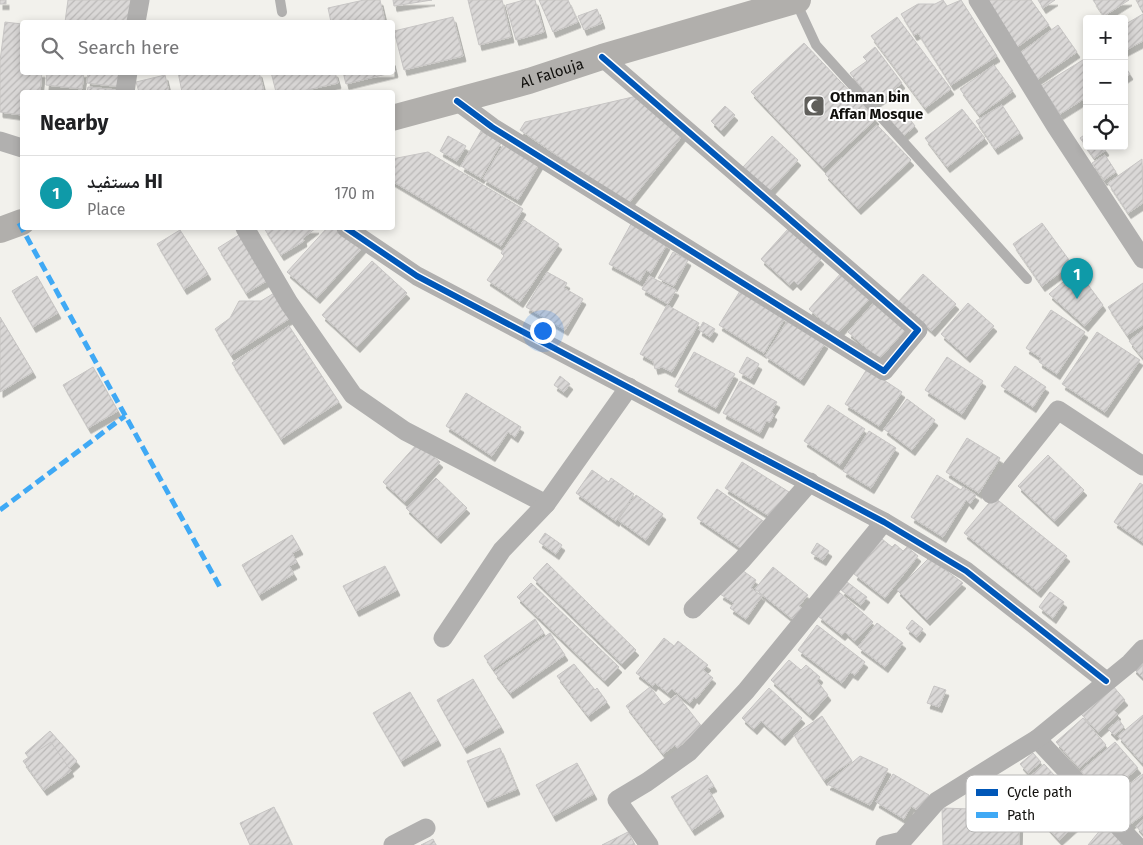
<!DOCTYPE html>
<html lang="en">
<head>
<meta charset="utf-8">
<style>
	:root { --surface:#fff; --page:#f6f6f6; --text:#202124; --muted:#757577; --line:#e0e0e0; --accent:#2563eb }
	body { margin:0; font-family:"Fira Sans","Noto Naskh Arabic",sans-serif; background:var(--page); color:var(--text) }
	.controls { position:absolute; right:15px; top:15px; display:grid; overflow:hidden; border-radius:5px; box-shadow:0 2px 8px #0003 }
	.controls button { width:45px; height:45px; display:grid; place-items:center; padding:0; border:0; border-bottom:1px solid var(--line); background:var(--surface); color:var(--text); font:25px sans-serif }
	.you { position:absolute; left:542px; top:330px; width:18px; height:18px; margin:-12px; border:4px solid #fff; border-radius:50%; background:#1a73e8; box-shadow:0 0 0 8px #1a73e833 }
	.badge { display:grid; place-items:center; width:32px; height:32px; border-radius:50%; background:var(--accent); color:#fff; font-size:16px; font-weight:700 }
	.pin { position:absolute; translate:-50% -41px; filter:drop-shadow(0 1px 2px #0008) }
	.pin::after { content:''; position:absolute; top:26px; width:18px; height:15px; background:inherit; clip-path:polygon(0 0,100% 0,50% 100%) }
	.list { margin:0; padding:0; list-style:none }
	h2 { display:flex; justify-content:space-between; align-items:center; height:65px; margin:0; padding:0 20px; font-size:21px }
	h2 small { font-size:16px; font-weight:400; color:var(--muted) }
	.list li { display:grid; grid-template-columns:32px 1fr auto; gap:15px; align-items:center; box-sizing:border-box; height:75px; padding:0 20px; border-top:1px solid var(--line) }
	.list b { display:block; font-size:19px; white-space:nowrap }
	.list p { margin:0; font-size:16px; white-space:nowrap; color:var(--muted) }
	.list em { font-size:16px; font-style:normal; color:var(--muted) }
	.icon { flex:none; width:28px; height:28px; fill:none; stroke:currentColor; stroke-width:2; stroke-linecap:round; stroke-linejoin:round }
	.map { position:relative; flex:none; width:1143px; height:845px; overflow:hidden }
	.search { position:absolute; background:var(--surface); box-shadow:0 2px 8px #0003; left:20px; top:20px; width:375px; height:55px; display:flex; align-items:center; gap:12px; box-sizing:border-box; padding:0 18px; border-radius:5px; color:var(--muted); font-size:19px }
	.panel { position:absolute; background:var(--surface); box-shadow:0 2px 8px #0003; left:20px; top:90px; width:375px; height:140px; border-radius:5px }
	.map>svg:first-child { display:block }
	.building { fill:url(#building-hatch); stroke:#c7c5c4; filter:url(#shadow) }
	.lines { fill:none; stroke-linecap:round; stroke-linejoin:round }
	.lane { stroke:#b1b0af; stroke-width:10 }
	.street { stroke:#b1b0af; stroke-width:19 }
	.secondary { stroke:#b1afac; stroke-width:26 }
	.quiet { stroke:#3fa9f5; stroke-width:5; stroke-dasharray:10 5; stroke-linecap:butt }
	.cycleway-casing { stroke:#fff; stroke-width:9 }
	.cycleway { stroke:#0057b8; stroke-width:6 }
	.labels { text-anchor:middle; stroke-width:4; stroke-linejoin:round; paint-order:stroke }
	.street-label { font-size:15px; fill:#11100d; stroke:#fff }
	.poi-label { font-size:15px; font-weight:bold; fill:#11100d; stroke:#fff; text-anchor:start }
	.key { fill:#fff; stroke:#b8b7b6; stroke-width:1 }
	.key-label { font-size:14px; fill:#11100d }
</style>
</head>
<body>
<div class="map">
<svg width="1143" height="845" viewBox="0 0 1143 845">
	<defs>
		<pattern id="building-hatch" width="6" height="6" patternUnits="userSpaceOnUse" patternTransform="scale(1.25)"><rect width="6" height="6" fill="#dad8d7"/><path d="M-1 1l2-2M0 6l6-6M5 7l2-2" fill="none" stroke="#bab8b7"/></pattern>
		<filter id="shadow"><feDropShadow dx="3" dy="5.5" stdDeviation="0" flood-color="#0004"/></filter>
	</defs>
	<rect width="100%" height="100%" fill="#f2f1ec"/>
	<g class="building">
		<rect x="0" y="0" width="6" height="4"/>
		<path d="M68,0H131L128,22H65Z"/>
		<path d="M364,0H380L385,22H331L328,8Z"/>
		<path d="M393,0H432L394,6Z"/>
		<path d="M468,0H502L511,37L479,45Z"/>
		<path d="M524,0H535L544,32L516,40L506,5Z"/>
		<path d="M539,0H568L578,22L553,32Z"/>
		<path d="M943,0L947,6L961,0L997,56L951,85L918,33L914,35L901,14L918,4H935Z"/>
		<path d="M984,0H1031L1049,25L1017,47Z"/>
		<path d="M1038,0H1055L1043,8Z"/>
		<path d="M1093,0H1129L1104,16Z"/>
		<path d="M1136,0H1143V10L1142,11Z"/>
		<path d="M597,9L602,23L584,30L578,16Z"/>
		<path d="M1143,14V41L1124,51V25Z"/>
		<path d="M453,17L463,56L404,70L394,31Z"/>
		<path d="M897,17L951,89L925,108L871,36Z"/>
		<path d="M5,22L22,24V72H42L40,92H22V115L0,112V61Z"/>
		<path d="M1058,25L1077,52L1038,79L1020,53Z"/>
		<path d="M804,43L876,119L823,168L751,92Z"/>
		<path d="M875,47L902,83L874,104L850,73L867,61L863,57Z"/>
		<path d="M1086,58L1087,97L1060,114L1041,86Z"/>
		<path d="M392,60L395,72L346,84L343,72H392Z"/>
		<path d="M994,65L1013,91L979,115L960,89Z"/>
		<path d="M1124,65L1130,74L1124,78Z"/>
		<path d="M47,72H84L82,89L46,85Z"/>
		<path d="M88,72H124L122,87L87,83Z"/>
		<path d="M178,72H259L264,92H182Z"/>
		<path d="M271,72H335L338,83L298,92H276Z"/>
		<path d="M165,75L169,92H139L136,82Z"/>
		<path d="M88,87L117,90L116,92H77H87Z"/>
		<path d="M637,96L683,135L628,204L520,130L525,122Z"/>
		<path d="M1002,105L1020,133L995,149L976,121Z"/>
		<path d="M725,106L735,115L721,131L711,121Z"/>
		<path d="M902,109L915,126L902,137L888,120Z"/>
		<path d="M962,109L985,138L947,167L925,138Z"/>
		<path d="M877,125L911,160L858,209L825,174Z"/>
		<path d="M481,131L501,143L481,178L461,166Z"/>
		<path d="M1087,133V146H1103L1106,150L1094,158L1080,138Z"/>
		<path d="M448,136L466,146L457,161L440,151Z"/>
		<path d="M772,136L798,160L770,191L743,167Z"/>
		<path d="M505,142L540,163L518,200L483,179Z"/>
		<path d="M428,152L523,209L501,246L392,181V159Z"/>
		<path d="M1105,155L1116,172L1104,180L1092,163Z"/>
		<path d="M1142,159L1143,203L1128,213L1108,183Z"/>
		<path d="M524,220L559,244L520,302L487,280L504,256L501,253Z"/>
		<path d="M1042,223L1072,264L1042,286L1013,244Z"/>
		<path d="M631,224L667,244L651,273L646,270L640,281L609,264Z"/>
		<path d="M264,228H316L303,238L304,241L281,255Z"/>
		<path d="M327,228H341L363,247L317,298L287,272Z"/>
		<path d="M788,229L821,259L798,285L794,281L790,285L761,259Z"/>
		<path d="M180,230L208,274L184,289L157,244Z"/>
		<path d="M242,233L270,279L246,293L218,248Z"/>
		<path d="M673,252L688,260L674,286L658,278Z"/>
		<path d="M372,261L407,293L357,347L322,315Z"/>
		<path d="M1077,270L1103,305L1085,326L1049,294Z"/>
		<path d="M547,272L567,283L564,288L583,299L565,330L526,307Z"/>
		<path d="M842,272L871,297L837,334L809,309Z"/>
		<path d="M923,274L956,304L932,331L899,301Z"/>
		<path d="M37,276L58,313L33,327L12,291Z"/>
		<path d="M649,276L676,290L668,304L642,289Z"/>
		<path d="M1143,283V325L1127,335L1108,307Z"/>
		<path d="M740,291L785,318L764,353L719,325Z"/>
		<path d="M276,292L292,317L231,355L215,329L230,318L239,301H261Z"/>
		<path d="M877,299L908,327L879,359L848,332Z"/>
		<path d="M968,303L994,326L967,357L941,334Z"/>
		<path d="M667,305L699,323L672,372L662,367L655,369L653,361L640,354Z"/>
		<path d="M1051,310L1085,332L1057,374L1039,362L1041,358L1026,348Z"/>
		<path d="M0,317L33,372L0,392Z"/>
		<path d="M788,320L825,343L801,380L765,356Z"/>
		<path d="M703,322L715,329L710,337L699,330Z"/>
		<path d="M289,326L339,402L281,439L232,363Z"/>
		<path d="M1143,330V358L1129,341Z"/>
		<path d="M1097,332L1140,360L1105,412L1062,384Z"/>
		<path d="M694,352L735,374L716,408L675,386Z"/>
		<path d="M747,357L759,364L751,379L739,372Z"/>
		<path d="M947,357L983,381L962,414L925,390Z"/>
		<path d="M1015,366L1046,387L1033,407L1001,386Z"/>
		<path d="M93,367L118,411L88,428L63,385Z"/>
		<path d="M867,369L902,392L879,426L845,404Z"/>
		<path d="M560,376L570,384L564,392L554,385Z"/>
		<path d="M740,381L777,402L771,412L774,414L770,422L766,421L760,433L723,413Z"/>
		<path d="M466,393L521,427L515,437L508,432L492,456L446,426Z"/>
		<path d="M907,399L935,420L912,450L884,429Z"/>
		<path d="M828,405L865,429L840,465L804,441Z"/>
		<path d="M869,431L896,448L871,488L843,471Z"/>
		<path d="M967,438L1000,458L979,493L946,472Z"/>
		<path d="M418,443L440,462L405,502L383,482Z"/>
		<path d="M1048,455L1084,490L1055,521L1018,486Z"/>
		<path d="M742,462L789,492L772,518L725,488Z"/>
		<path d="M592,470L609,482L611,478L634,494L616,521L576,493Z"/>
		<path d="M937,475L961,490L963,487L976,495L970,504L966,500L943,537L911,517Z"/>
		<path d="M436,478L467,508L438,538L406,508Z"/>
		<path d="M1140,483L1143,485V542L1114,522Z"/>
		<path d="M717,489L766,523L742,549L697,518Z"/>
		<path d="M636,495L663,514L646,540L618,520Z"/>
		<path d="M994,497L1067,556L1038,592L964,533Z"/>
		<path d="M545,533L562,545L556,554L539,542Z"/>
		<path d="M292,535L300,549L292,553L297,562L289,566L294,574L259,595L242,565Z"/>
		<path d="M882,539L892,547L895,544L903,551L907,547L918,556L885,598L854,574Z"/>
		<path d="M817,543L829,551L823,560L811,553Z"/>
		<path d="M929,558L963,583L927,620L897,590Z"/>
		<path d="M547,563L636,650L622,664L533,578Z"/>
		<path d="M385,566L397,590L356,611L343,586Z"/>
		<path d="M773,567L808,595L799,606L805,611L796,622L755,589Z"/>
		<path d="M739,568L756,580L751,588L762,596L746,619L730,608L734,603L720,594Z"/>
		<path d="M847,582L867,597L861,605L841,590Z"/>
		<path d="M531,583L619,667L605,681L517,597Z"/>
		<path d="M839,592L873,622L855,641L845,632L842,635L818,616Z"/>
		<path d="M1050,592L1064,602L1053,618L1039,607Z"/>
		<path d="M535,619L544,633L493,669L484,656Z"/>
		<path d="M912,620L923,629L917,637L906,628Z"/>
		<path d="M877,623L903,643L885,667L858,647Z"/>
		<path d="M817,625L865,662L855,675L850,672L842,683L798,650Z"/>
		<path d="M550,633L565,655L510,693L494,672Z"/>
		<path d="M664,638L674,646L678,641L708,665L703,670L713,678L696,699L694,697L690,703L672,689L668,693L655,683L653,686L636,673Z"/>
		<path d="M1143,658V678L1133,668Z"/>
		<path d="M789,660L801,670L806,665L820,677L817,681L828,695L810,715L771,680Z"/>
		<path d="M574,664L595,690L597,688L607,702L588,716L557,676Z"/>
		<path d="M473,679L501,727L464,748L437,700Z"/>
		<path d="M1112,685L1125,700L1114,710L1118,714L1098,732L1081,714Z"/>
		<path d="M934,686L946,690L939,707L927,703Z"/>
		<path d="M650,687L664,705L677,695L703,728L677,748L675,745L663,754L626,706Z"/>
		<path d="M769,688L802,718L782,740L761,721L754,729L742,718Z"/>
		<path d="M410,692L438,740L401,761L373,713Z"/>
		<path d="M1143,715V762L1142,763L1118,736Z"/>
		<path d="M822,716L852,761L824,780L794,735Z"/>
		<path d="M1083,718L1106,745L1079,768L1056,742Z"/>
		<path d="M1119,720L1124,727L1114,735L1108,729Z"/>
		<path d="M50,731L77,761L51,784L25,753Z"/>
		<path d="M51,742L71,771L44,790L23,761Z"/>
		<path d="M1115,742L1138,768L1103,798L1081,771Z"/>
		<path d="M500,748L517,789L485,802L467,761Z"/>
		<path d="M1033,753L1041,762L1028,773L1020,764Z"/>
		<path d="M860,756L888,769L870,805L827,784Z"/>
		<path d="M577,763L594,794L553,816L536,785Z"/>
		<path d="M1044,764L1089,813L1059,840L1014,791Z"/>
		<path d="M893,774L929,795L919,811L911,806L904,819L876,802Z"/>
		<path d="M1143,774V815L1128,826L1108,800Z"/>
		<path d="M707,775L714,786L708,789L721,811L692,830L671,797Z"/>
		<path d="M274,807L292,845H250L240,823Z"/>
		<path d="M942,808L1001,810V814L1020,815L1019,845H943Z"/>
		<path d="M1143,820V834L1136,826Z"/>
		<path d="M1106,823L1125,845H1088Z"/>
		<path d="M628,832L635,845H602Z"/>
		<path d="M433,839L436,845H421Z"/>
	</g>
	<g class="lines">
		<g class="lane">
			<path d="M280,0L282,12"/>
			<path d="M796,2L816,45L1027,279"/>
		</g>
		<g class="street">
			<path d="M978,0L1055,125L1143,259"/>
			<path d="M136,22L140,0"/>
			<path d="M125,92L128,72"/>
			<path d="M457,101L492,127L884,371L918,330L602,57"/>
			<path d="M0,141L22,148"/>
			<path d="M245,228L289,303L353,395L405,431L546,504"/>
			<path d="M346,228L417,276L884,522L966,571L1106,681"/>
			<path d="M991,494L1058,410L1143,466"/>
			<path d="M693,609L742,560L810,482"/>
			<path d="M443,638L502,550L546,504L629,387"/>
			<path d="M1037,739L1136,845"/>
			<path d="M393,845L426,828"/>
			<path d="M649,845L617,800L647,782L689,752L746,691L884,522"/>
			<path d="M885,845L902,841L937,801L1037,739L1130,663L1143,649"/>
		</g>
		<g class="secondary">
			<path id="s1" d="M392,118L529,81L602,57L798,0"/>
			<path d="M0,230L22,222"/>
		</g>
		<g class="quiet">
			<path d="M19,223L221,589"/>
			<path d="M0,510L125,416"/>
		</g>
		<g class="cycleway-casing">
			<g id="cycleway">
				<path d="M457,101L492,127L884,371L918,330L602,57"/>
				<path d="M346,228L417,276L884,522L966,571L1106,681"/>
			</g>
		</g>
		<use href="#cycleway" class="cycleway"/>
	</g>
	<defs>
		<g id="mosque-square" transform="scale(1.125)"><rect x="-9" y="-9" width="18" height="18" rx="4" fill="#605f5b" stroke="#fff"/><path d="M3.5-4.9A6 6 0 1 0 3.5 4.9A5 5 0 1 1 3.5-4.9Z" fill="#fff"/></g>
	</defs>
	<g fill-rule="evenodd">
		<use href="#mosque-square" x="814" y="106"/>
	</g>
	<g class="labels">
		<g class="street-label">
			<text dy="5" stroke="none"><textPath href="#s1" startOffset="166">Al Falouja</textPath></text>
		</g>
		<g class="poi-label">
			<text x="830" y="102">Othman bin<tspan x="830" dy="17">Affan Mosque</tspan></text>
		</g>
	</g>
	<rect x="966" y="775" width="164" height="57" rx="8" class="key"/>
	<rect x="976" y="789" width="22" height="7" fill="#0057b8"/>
	<rect x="976" y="812" width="22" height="6" fill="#3fa9f5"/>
	<g class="key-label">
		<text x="1007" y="797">Cycle path</text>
		<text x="1007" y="820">Path</text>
	</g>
</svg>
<div class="controls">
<button>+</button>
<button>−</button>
<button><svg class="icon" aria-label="locate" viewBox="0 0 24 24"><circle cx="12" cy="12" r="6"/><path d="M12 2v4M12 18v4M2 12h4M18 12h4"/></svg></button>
</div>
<div class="you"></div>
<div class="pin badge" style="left:1077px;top:299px;background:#0f9aa8">1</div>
<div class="search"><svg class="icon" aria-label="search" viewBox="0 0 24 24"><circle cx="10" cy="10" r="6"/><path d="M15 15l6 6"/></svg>Search here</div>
<section class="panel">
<h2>Nearby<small></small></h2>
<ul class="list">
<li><span class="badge" style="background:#0f9aa8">1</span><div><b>مستفيد HI</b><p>Place</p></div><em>170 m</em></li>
</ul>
</section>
</div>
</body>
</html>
